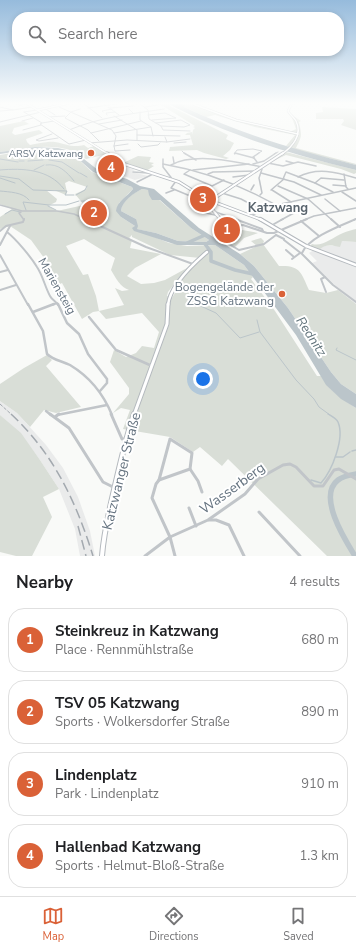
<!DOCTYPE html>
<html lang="en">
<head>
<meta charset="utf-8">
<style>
	:root { --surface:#fff; --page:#f6f6f6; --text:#202124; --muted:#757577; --line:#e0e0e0; --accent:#da6137 }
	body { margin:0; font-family:"Nunito Sans",sans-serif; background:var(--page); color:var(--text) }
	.you { position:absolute; left:203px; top:379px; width:14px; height:14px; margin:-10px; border:3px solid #fff; border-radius:50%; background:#1a73e8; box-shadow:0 0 0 6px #1a73e833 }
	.badge { display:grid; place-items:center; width:26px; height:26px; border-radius:50%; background:var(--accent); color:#fff; font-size:13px; font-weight:700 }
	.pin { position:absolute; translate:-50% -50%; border:2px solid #fff; box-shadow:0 1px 4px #0006 }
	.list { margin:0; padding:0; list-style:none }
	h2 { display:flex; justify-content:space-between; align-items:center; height:52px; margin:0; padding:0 16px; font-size:17px }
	h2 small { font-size:13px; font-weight:400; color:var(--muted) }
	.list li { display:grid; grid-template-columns:26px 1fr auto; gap:12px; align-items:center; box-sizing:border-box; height:64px; margin:0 8px 8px; padding:0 8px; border:1px solid var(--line); border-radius:16px }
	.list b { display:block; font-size:15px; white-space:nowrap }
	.list p { margin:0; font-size:13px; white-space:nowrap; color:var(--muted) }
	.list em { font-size:13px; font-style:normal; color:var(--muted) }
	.icon { flex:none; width:22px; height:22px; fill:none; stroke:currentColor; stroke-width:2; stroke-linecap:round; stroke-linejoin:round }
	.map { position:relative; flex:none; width:356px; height:556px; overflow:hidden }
	.search { position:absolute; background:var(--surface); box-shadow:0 2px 6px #0003; left:12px; right:12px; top:12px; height:44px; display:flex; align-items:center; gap:10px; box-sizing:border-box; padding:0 14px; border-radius:16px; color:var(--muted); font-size:15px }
	.sheet { height:340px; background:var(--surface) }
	nav { display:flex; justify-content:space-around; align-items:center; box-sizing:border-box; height:56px; border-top:1px solid var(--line); background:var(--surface); font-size:11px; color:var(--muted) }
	nav a { display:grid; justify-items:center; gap:2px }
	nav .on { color:var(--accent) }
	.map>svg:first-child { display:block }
	.built { fill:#eaebeb }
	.green { fill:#d9ded7; fill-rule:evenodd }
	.water { fill:#bbc5ca; fill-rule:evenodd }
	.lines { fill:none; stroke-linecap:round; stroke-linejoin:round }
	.stream-far1 { stroke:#bbc5ca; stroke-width:1 }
	.stream { stroke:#bbc5ca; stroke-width:1.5 }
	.river-far1 { stroke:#bbc5ca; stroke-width:3.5 }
	.river { stroke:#bbc5ca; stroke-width:5.5 }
	.secondary-far4-casing { stroke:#b4b9be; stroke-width:2.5 }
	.secondary-far3-casing { stroke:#b4b9be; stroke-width:3.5 }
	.secondary-far2-casing { stroke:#b4b9be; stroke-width:4.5 }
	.secondary-far1-casing { stroke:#b4b9be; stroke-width:5 }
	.secondary-casing { stroke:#b4b9be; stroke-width:6 }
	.street-far4 { stroke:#c1c5c9; stroke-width:1 }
	.street-far3 { stroke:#c1c5c9; stroke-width:1.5 }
	.street-far2 { stroke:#c1c5c9; stroke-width:2 }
	.street-far1 { stroke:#c1c5c9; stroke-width:2.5 }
	.street { stroke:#c1c5c9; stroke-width:3 }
	.secondary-far4 { stroke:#fff; stroke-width:1.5 }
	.secondary-far3 { stroke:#fff; stroke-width:2 }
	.secondary-far2 { stroke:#fff; stroke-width:2.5 }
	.secondary-far1 { stroke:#fff; stroke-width:3 }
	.secondary { stroke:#fff; stroke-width:4 }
	.rail-far1 { stroke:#a3a9af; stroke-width:1; stroke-dasharray:3.5 1.5; stroke-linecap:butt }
	.rail { stroke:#a3a9af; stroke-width:1.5; stroke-dasharray:10 4.5; stroke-linecap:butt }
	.poi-dot { fill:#da6137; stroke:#fff; stroke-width:1.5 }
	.labels { text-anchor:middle; stroke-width:4; stroke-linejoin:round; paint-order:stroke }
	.far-poi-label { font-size:10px; fill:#667481; stroke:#fff; text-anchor:end }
	.street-label { font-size:12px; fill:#667481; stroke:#fff }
	.poi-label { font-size:12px; fill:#667481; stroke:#fff; text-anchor:end }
	.far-district-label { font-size:13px; font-weight:bold; fill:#58636c; stroke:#fff }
	.water-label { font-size:13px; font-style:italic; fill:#61737b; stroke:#fff }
	.near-street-label { font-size:14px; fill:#667481; stroke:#fff }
</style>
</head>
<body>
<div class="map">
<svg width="356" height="556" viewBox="0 0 356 556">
	<rect width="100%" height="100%" fill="#f9faf8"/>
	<g class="built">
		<path d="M124,166L135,170L132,172L148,176L135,180L112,172Z"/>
		<path d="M342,241L356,242V304L338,290L339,289L312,263L317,261L309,253L316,249H319L322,246H335Z"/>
		<path d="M0,401L17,413L46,445L63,468L78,497L90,531L95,556H80L75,529L59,489L40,460L21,434L0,415Z"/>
	</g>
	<g class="green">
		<path d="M139,103H164L228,135L226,139L234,143L230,150L223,156L229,158L226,159L204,153L197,150L169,151L170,147L193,145L190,135H185L187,133L192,132V135L193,130L195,128L193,127L195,126L158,103Z"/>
		<path d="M176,103H205L200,106L243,121L290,132L296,129L292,118L295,117L301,121L299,122C302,136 302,136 296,148L356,164V165L287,148L288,146H286L295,135L255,127L215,115L206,117Z"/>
		<path d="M322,107L356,109V130L341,125L344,121L343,119H316V113L323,112Z"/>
		<path d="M24,121L29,124L14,128L12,133L15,135L39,130L43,133L26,139L27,142L30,145C37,144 48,141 55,142C66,144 73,148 84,145L88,148L94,146L107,154L86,159C62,139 27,149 0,152V126Z"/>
		<path d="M33,149L65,152L75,156L92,172L132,187L133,189L119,203L121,217L135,226L137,232H142L169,243L187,246L215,245L244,265L253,277L251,279L275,311L317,376H321C329,390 342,399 356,408V556H327L228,459L222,466L200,447L193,452L170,437L123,429L130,410L121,408L113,413L129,394V388L110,362L114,350L126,357L136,353L142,346L154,348L159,332L142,313L106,319L99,311L93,312L82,319L62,283L56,286L47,262L31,240L10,226L0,229V217L12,209L0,204V155ZM69,181L87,187L86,189L75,194L84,205L57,211L48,206L56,202L57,199L46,190H54L66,195L67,192L65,183ZM132,235V237L170,255L200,258L184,277L172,298L167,296L168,292L187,268L165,280L154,283L141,284L127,276L135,268L161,254L130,248L132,240L129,238ZM84,239L115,258L111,270C115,277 121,288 129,290L122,291L115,288L124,305L99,311L96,296L88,274L83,275L66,246Z"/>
		<path d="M286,152L356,170V173L354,174L341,169L286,155L271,162Z"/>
		<path d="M138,156L151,157L149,162L154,163L151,165L154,166L146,171L123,163Z"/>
		<path d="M142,189L148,190L191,228L209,240L206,242L178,241L156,233L136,229V219L121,211C122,201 133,193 142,189Z"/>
		<path d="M237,229L258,233L244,238L234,248L226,242L239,235L234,231Z"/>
		<path d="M356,229V242L342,241L340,247C332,245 324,244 319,250L310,246L312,244C323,247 333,237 343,233C347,231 352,230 356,229Z"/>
		<path d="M261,238L264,241L263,244L279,266C300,265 301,272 309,290L326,293L338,290L356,304V394L341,384L331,372L288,308L254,266L240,254L257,246L251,241Z"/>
		<path d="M47,355L52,360L46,366L81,407L56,413L44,410L30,427L17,413L0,401V384L24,368Z"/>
		<path d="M0,415L21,433L40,460L59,489L43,497L52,517L32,556H16L0,552Z"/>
	</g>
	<g class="water">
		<path d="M167,103H176L185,105L184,107C241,134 295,150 356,165V170C290,154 227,135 167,103Z"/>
		<path d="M35,147L58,148L75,152L98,170L127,179L140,186L154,189L199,228L240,254L254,266L288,308L331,372L341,384L356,394V408L341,399L326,385L296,335L244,265L215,245H177L134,231L132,228L135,226L121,217L116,211C117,201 127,197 133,189L132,187L93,172L75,156L65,152L33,149L0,154V152ZM142,189L148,190L149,195L152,200H160L191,228L209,240L206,242L178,241L156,233L137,229L138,226L136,219L121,211C122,201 134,193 142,189Z"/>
	</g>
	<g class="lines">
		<g class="stream-far1">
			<path d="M0,159L18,162"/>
			<path d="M49,160L62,162L79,173"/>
			<path d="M19,161H24"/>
			<path d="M28,161L43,160"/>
			<path d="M46,165C58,163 67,172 74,181"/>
			<path d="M0,170C23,168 49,169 64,189"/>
			<path d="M34,170L44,165"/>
			<path d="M80,173L87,177"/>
			<path d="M0,176L19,179L33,190L67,191L65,195H74"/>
			<path d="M0,178L15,183"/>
			<path d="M0,191C9,192 23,192 29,200"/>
			<path d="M76,195L85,190L87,186"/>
			<path d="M81,201H86"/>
			<path d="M48,206L56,210"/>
			<path d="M26,210L23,202L49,205H66L79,201"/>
			<path d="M5,214L12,210L20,212"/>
			<path d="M194,303L216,313L240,338L259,332"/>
			<path d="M257,320L260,332L296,380L314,399L319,407L330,415"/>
			<path d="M337,348L336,350L356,360"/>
		</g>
		<g class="stream">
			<path d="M352,451L356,450"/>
			<path d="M336,457H343L350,452"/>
			<path d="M311,480L321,483C332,471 345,438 338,422C336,418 331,416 328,414"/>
		</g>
		<g class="river-far1">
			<path d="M187,243L205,235"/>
			<path d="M205,244L211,252V261L235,270L253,274"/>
		</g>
		<path class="river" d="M355,556C345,540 317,496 338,480C343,476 350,475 356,474"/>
		<g class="secondary-far4-casing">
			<g id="secondary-far4">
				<path d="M26,103L108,154"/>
				<path d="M190,103L236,120L298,134"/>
				<path d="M38,110L70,103"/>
				<path d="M282,154C292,147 303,135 296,121C294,117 290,115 288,111L292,103"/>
			</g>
		</g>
		<g class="secondary-far3-casing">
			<g id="secondary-far3">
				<path d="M107,153L124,164L179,182L206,199L262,220"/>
				<path d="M221,220L207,203L283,153"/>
			</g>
		</g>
		<g class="secondary-far2-casing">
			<g id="secondary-far2">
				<path d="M220,219L228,227L227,234L221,241"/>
				<path d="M260,219L306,246L356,265"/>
				<path d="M168,305C170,286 193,264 207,252"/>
			</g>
		</g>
		<g class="secondary-far1-casing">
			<path id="secondary-far1" d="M134,415L167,324L168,304"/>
		</g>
		<g class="secondary-casing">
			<path id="secondary" d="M102,556C104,529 111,503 117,477C122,456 127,434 134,414"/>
		</g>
		<g class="street-far4">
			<path d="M9,103H11"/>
			<path d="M50,103L55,106"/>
			<path d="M83,103L102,118"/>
			<path d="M139,103L148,110L149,119L161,126L163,130L190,131"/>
			<path d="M19,105L27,104"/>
			<path d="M0,107L13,110L32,107"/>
			<path d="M59,107L112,130L116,136L114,146L115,151L130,150"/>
			<path d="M108,107L119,115"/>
			<path d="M145,107L158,105"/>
			<path d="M44,108L55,115"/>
			<path d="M88,108L123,103"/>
			<path d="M110,108L133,106"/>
			<path d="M80,109L71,112L65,118L88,130L99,141"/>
			<path d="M129,109L133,113"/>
			<path d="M0,111L13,110"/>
			<path d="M24,112L42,123L40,124L69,144L86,140"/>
			<path d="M24,112L37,110"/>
			<path d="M103,112L102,111L112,109"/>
			<path d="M140,112V120L151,127L153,136"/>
			<path d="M107,115L106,113L115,112"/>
			<path d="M148,115L165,113L176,118L152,120"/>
			<path d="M114,116L137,130V140"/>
			<path d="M48,117L65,116"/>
			<path d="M22,121L33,118"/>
			<path d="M0,122L41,112"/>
			<path d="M42,123L54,121"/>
			<path d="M156,123L181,120L190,125L184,127L161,126"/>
			<path d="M99,124L122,120"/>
			<path d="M23,130L41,125"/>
			<path d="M69,130C100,117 131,114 164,109"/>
			<path d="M91,133L141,121"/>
			<path d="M114,133L151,127"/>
			<path d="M52,134L36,140L39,141L58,138"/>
			<path d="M137,135L180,136"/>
			<path d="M167,142L190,139"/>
			<path d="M89,143L127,140L167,142L165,137"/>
			<path d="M174,143L186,142"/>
			<path d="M138,144L141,147L158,145L160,143"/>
			<path d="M114,146L128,144"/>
			<path d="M182,151L185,154"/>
			<path d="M235,154H234L237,150L253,149L262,151L257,154"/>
			<path d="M274,154L278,152"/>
		</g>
		<g class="street-far3">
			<path d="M184,153L196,160"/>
			<path d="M235,153L254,158"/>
			<path d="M173,157L174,163"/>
			<path d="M254,158L257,162"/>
			<path d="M254,158L253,157L259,153"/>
			<path d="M163,159V167L173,180"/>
			<path d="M111,160L115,159"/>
			<path d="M286,161L293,163"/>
			<path d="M268,163L283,166L298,162L316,166"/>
			<path d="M163,164C210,172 251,189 291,214L303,211"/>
			<path d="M253,164L264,161L276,153"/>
			<path d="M171,165C195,152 237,162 262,167"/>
			<path d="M190,170L184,174L212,186L224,180"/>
			<path d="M193,170L249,164"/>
			<path d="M133,172L148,173"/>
			<path d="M261,173L294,182L321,195"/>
			<path d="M208,174L213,172L256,171"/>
			<path d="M344,174L346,187L348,189"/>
			<path d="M233,177L249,175"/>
			<path d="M298,177C317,167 336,172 356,178"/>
			<path d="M283,179L286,172L315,183L333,192"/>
			<path d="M176,181L171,188L207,203"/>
			<path d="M137,182L153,174"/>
			<path d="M315,183L321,178L344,180"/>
			<path d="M333,185L346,186"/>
			<path d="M278,186L308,199L332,220"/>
			<path d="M251,190L254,185"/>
			<path d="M271,190L284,179"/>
			<path d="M272,190L291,202"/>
			<path d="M342,192L356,201"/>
			<path d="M166,193L174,190"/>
			<path d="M222,193L241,199L262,210"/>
			<path d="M260,195L262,193L259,178L262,169"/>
			<path d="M325,199L340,211"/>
			<path d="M192,201L199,199"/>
			<path d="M0,205L22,211H57L74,214L87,220"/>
			<path d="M199,208L206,213L219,216"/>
			<path d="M213,211L238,220"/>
			<path d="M21,212L19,213L24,220"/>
			<path d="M252,215L276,205L356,188"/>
			<path d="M281,220L292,214"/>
			<path d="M304,220L314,216L356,208"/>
			<path d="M354,220L356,219"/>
		</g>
		<g class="street-far2">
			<path d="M85,219L146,247L193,264"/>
			<path d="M235,219L262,229L263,231"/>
			<path d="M331,219L340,227"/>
			<path d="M301,221L319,236"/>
			<path d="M274,224L283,219"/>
			<path d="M228,227L243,225L267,233H274L307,219"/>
			<path d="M0,231L6,226L23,222L24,219"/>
			<path d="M7,232C16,239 31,257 37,267C43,276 45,287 50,296C52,300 56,301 58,305"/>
			<path d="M276,235L284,239"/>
			<path d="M222,240L239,250L264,244L276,235"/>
			<path d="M284,240L302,254L333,285L356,302"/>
			<path d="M0,245L10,226"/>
			<path d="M286,250L294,257"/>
			<path d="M302,253C309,237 340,226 356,219"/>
			<path d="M0,255L28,305"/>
			<path d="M292,259L300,253"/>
			<path d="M0,272L8,270"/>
			<path d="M325,277L321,279L326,292"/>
			<path d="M0,290L16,285"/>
			<path d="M52,305L57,303"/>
		</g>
		<g class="street-far1">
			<path d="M28,304L43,331L47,354C53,360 62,361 70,365C90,377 103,393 112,415"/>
			<path d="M58,304L67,323L79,334L88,354L107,379V383L100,391"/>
			<path d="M33,312L54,304"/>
			<path d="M89,317L116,350L152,366"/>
			<path d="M46,411L51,415"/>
			<path d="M57,415L107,405"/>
		</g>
		<g class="street">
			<path d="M50,414L69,428L103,482L115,488"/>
			<path d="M111,414L122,439H126"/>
			<path d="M55,417L59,414"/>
			<path d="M170,439L192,453L190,469L159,480Z"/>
			<path d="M190,469L198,481L202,492"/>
			<path d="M159,480L156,484L152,498L170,537L175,556"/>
			<path d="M189,508L196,526"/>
			<path d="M259,512L300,556"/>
			<path d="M209,520H216L229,525L244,556"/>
			<path d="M145,556L170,537L208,520L245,494L258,479L283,465L290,464L296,467L314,486H323L334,470L339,469L356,479"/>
		</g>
		<use href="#secondary-far4" class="secondary-far4"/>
		<use href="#secondary-far3" class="secondary-far3"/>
		<use href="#secondary-far2" class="secondary-far2"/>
		<use href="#secondary-far1" class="secondary-far1"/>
		<use href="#secondary" class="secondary"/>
		<path class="rail-far1" d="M0,404L12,415"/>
		<g class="rail">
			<path d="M11,414C53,453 76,501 93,556"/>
			<path d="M78,526L86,556"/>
		</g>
	</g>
	<linearGradient id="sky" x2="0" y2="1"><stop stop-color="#96bbdc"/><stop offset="0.57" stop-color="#fcfdfc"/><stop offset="1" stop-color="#fcfdfc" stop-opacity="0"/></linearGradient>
	<rect width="356" height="181" fill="url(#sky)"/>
	<g class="poi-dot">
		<circle cx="91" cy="153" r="4"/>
		<circle cx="282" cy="294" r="4"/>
	</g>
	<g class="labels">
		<g class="far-poi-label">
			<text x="83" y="157">ARSV Katzwang</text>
		</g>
		<g class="street-label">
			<text transform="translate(57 286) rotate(60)" y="4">Mariensteig</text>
		</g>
		<g class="poi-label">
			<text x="274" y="291">Bogengelände der<tspan x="274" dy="14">ZSSG Katzwang</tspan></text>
		</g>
		<g class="far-district-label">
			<text x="278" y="212">Katzwang</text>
		</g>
		<g class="water-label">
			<text transform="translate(312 336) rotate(57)" y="5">Rednitz</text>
		</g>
		<g class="near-street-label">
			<text transform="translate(121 471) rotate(-76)" y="5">Katzwanger Straße</text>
			<text transform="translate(232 488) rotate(-36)" y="5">Wasserberg</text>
		</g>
	</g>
</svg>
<div class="you"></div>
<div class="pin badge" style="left:227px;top:230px">1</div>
<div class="pin badge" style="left:94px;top:213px">2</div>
<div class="pin badge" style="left:203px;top:199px">3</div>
<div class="pin badge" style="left:111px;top:168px">4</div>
<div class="search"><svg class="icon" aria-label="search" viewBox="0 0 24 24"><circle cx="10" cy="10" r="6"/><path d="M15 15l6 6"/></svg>Search here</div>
</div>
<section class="sheet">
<h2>Nearby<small>4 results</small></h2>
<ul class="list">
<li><span class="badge">1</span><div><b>Steinkreuz in Katzwang</b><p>Place · Rennmühlstraße</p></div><em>680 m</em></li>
<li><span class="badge">2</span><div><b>TSV 05 Katzwang</b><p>Sports · Wolkersdorfer Straße</p></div><em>890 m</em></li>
<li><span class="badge">3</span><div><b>Lindenplatz</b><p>Park · Lindenplatz</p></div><em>910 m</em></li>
<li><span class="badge">4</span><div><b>Hallenbad Katzwang</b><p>Sports · Helmut-Bloß-Straße</p></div><em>1.3 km</em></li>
</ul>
</section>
<nav>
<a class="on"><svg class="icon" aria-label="map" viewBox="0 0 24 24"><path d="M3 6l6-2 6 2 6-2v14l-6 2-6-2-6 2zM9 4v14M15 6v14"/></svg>Map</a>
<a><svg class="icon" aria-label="directions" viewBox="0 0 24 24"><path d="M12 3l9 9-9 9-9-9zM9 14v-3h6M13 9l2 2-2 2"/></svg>Directions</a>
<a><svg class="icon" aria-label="saved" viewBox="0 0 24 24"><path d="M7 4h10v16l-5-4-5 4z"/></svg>Saved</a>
</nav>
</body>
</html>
